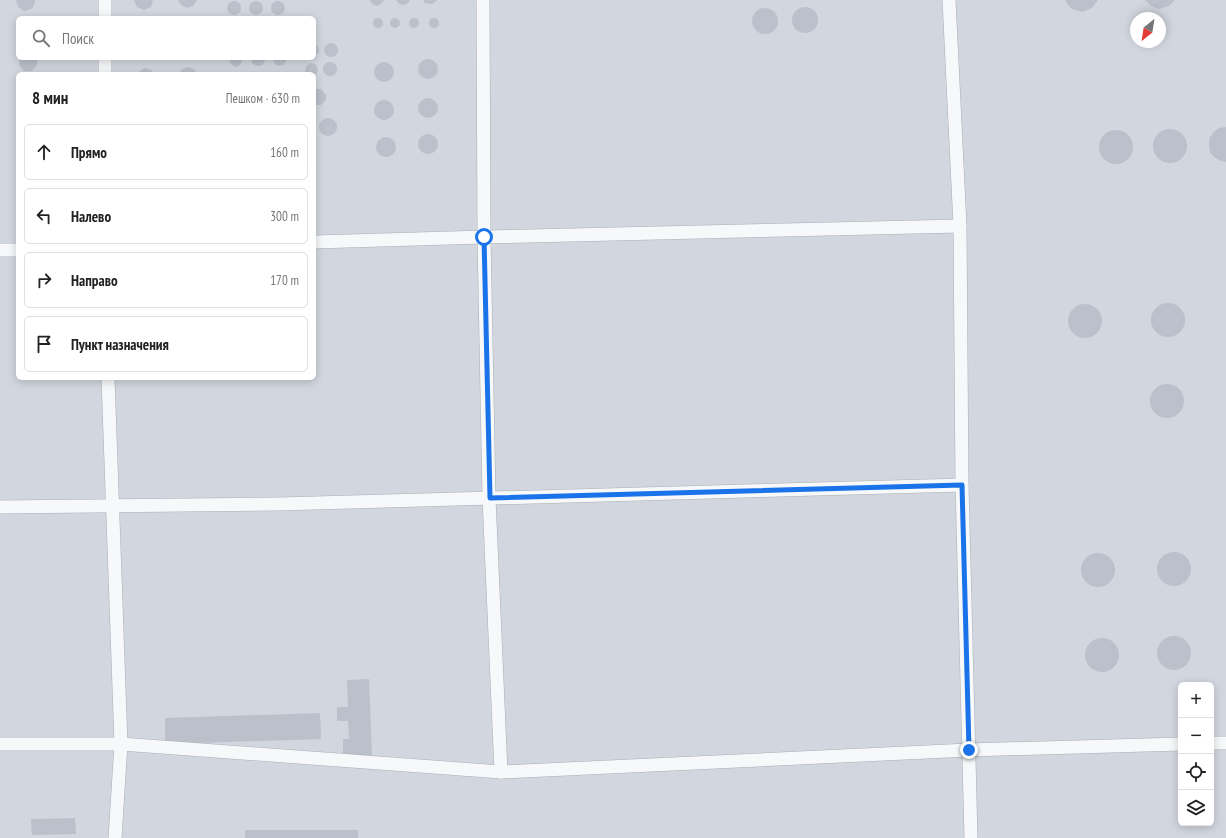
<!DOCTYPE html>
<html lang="ru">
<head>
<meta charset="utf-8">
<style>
	:root { --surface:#fff; --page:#f6f6f6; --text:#222; --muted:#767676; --line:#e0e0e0 }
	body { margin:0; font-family:"PT Sans Narrow",sans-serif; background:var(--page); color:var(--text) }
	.controls { position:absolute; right:12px; bottom:12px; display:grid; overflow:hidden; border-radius:6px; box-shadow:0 2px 10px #0003 }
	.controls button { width:36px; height:36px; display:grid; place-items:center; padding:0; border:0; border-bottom:1px solid var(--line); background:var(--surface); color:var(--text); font:20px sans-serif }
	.compass { position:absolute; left:1130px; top:12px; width:36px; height:36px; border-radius:50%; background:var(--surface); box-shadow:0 2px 10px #0003; rotate:210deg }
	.stop { position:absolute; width:12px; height:12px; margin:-9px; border:3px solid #1a73e8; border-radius:50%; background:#fff }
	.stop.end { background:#1a73e8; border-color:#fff; box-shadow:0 1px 4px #0008 }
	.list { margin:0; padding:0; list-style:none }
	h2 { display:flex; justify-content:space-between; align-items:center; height:52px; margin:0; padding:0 16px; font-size:17px }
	h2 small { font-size:13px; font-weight:400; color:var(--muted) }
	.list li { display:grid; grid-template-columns:26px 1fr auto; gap:12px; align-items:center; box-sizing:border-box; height:56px; margin:0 8px 8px; padding:0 8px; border:1px solid var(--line); border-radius:6px }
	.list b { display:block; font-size:15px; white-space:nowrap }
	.list em { font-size:13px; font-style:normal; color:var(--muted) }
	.icon { flex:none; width:22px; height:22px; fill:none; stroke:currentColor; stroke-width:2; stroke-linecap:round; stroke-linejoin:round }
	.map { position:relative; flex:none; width:1226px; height:838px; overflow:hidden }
	.search { position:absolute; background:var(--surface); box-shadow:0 2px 10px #0003; left:16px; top:16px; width:300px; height:44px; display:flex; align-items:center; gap:10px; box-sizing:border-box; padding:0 14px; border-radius:6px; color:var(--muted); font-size:15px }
	.panel { position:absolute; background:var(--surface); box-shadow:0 2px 10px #0003; left:16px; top:72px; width:300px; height:308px; border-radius:6px }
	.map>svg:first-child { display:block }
	.built { fill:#d2d6de; fill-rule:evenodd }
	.building { fill:#bbc0ca }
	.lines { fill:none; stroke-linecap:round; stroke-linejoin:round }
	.minor-casing { stroke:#a9aeb7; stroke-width:14 }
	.minor { stroke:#f7f8fa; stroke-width:13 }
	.route { stroke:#1a73e8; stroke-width:5 }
</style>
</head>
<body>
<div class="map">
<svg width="1226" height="838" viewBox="0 0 1226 838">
	<rect width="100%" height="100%" fill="#e4e7ec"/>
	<path class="built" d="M0,0H1226V838H0ZM18,18H314V58H18ZM1136,18H1160V42H1136ZM18,74H314V378H18ZM1181,685H1211V823H1181Z"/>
	<g class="building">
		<path d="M16,0H35V2L33,7L31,9L24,11L18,7Z"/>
		<path d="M134,0H153L151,7L144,10L137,7Z"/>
		<path d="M178,0H197L193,6L187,8L181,5Z"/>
		<path d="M370,0H384L381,4L377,6L372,4Z"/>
		<path d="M396,0H410L408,3L404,5L399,4Z"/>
		<path d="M423,0H437L434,3L431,4L425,3Z"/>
		<path d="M1065,0H1098L1092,8L1082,12L1072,9L1068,5Z"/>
		<path d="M1145,0H1175L1169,6L1159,9L1151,6Z"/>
		<circle cx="256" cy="8" r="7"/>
		<circle cx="234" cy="8" r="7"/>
		<circle cx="278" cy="8" r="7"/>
		<circle cx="805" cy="20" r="13"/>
		<circle cx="765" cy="21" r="13"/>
		<circle cx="434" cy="23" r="5"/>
		<circle cx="414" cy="23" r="5"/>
		<circle cx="395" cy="23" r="5"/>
		<circle cx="378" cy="23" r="5"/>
		<circle cx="331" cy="50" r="7"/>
		<path d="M314,44L318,47L319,51L317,54L314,56Z"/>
		<path d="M20,58H37V65L32,71H24L19,65Z"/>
		<path d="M229,58H242V61L240,65L235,67L230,63Z"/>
		<path d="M251,58H264L265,61L262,65L257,66L252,63Z"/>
		<path d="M273,58H286V61L283,65L278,66L274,63Z"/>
		<circle cx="428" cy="69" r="10"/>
		<circle cx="384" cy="72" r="10"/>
		<circle cx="330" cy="69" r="7"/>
		<path d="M311,63L316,65L318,69L317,73L314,76V74H306L305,71L306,66Z"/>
		<path d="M188,67L194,69L197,74H179L182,69Z"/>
		<path d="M145,68L151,70L154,74H137L141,70Z"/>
		<path d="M315,89H321L326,95V100L321,105H314V90Z"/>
		<circle cx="428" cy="108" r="10"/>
		<circle cx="384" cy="110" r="10"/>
		<circle cx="328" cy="127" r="9"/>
		<path d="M1226,127V162L1219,160L1214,157L1210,152L1209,143L1210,137L1214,132L1219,128Z"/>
		<circle cx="1170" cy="146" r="17"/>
		<circle cx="1116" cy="147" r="17"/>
		<circle cx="428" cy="144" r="10"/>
		<circle cx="386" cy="147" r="10"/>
		<circle cx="1168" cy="320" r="17"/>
		<circle cx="1085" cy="321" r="17"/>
		<circle cx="1167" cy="401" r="17"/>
		<circle cx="1174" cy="569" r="17"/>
		<circle cx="1098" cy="570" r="17"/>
		<circle cx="1174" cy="653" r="17"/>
		<circle cx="1102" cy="655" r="17"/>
		<path d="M369,679L372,757L343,758V739H349L348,721H337V707H348L347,680Z"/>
		<path d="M320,713L321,739L165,744V718Z"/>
		<path d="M75,818L76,834L32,835L31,819Z"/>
		<rect x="245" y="830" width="113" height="8"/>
	</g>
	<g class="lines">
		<g class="minor-casing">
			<g id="minor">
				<path d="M483,0L484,237L489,498L501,772"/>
				<path d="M949,0L960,226L962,485"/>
				<path d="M105,18V0"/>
				<path d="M105,74V58"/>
				<path d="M314,242L484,237L960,226"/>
				<path d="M0,250H18"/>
				<path d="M108,378L121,744L115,838"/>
				<path d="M0,507L280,504L962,485L971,838"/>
				<path d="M1211,743H1226"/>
				<path d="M0,744H121L501,772L969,750L1181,744"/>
			</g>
		</g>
		<use href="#minor" class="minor"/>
	</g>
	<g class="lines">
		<path class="route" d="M484,237L490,498L962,485L969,750"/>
	</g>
</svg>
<div class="controls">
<button>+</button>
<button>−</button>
<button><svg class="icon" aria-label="locate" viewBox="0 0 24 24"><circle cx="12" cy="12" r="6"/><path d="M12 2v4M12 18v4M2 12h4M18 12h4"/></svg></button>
<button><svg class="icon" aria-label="layers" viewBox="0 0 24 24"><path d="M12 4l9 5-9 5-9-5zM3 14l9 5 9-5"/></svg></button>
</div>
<svg class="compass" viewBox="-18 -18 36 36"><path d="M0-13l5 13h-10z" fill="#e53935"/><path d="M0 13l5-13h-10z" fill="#767676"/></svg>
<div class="stop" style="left:484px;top:237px"></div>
<div class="stop end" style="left:969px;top:750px"></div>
<div class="search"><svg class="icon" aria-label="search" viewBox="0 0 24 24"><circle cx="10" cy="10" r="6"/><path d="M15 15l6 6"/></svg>Поиск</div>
<section class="panel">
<h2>8 мин<small>Пешком · 630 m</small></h2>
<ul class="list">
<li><svg class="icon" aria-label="ahead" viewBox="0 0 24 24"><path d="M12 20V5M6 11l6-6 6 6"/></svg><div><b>Прямо</b></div><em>160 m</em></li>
<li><svg class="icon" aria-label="left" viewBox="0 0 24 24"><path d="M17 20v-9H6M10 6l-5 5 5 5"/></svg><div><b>Налево</b></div><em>300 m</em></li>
<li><svg class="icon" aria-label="right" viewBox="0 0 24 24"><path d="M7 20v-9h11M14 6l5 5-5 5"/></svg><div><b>Направо</b></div><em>170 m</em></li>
<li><svg class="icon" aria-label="arrive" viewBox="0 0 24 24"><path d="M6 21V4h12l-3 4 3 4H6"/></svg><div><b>Пункт назначения</b></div></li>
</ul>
</section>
</div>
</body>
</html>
